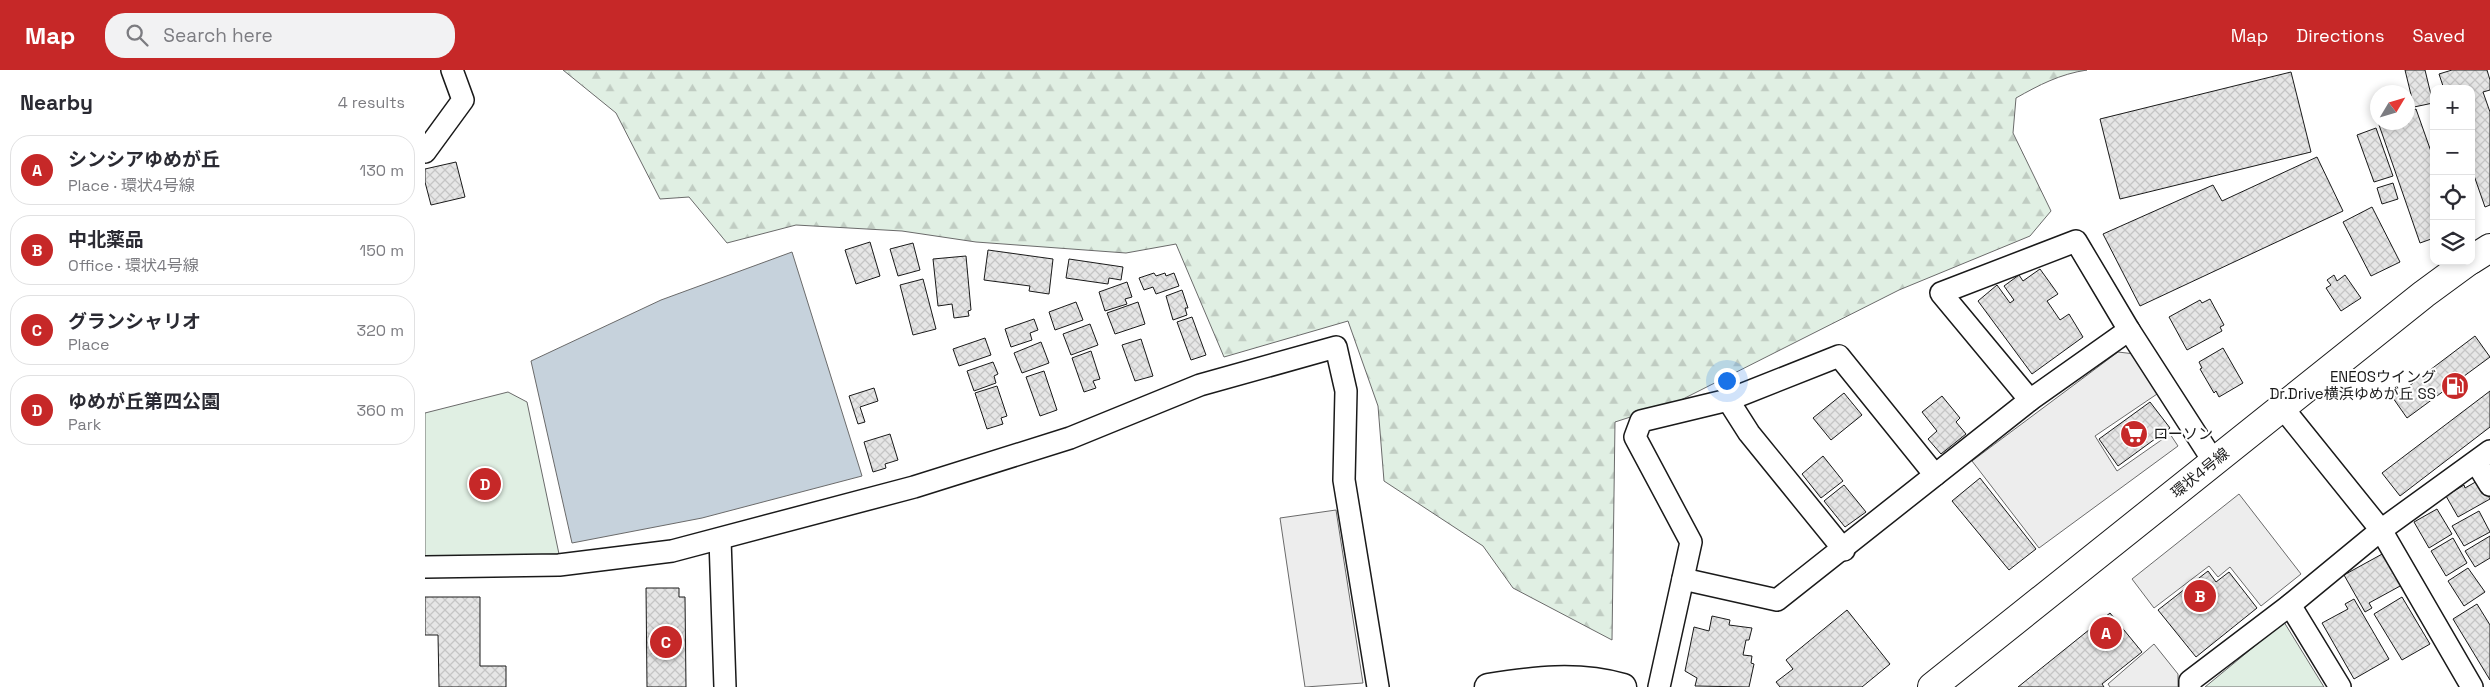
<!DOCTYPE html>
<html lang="en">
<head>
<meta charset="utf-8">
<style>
	:root { --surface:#fff; --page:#f2f2f3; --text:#2b2b33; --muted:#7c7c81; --line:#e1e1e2; --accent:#c62828 }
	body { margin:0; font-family:"Space Grotesk","Noto Sans JP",sans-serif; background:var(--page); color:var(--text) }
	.controls { position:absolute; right:15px; top:15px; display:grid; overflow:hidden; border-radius:10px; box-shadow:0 2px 8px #0003 }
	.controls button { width:45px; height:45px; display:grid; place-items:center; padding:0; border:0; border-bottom:1px solid var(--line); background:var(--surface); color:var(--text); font:25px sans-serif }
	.compass { position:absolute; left:1945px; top:15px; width:45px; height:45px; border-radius:50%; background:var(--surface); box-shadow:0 2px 8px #0003; rotate:52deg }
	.you { position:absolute; left:1301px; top:310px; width:18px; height:18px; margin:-12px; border:4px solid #fff; border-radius:50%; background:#1a73e8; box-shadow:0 0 0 8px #1a73e833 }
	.badge { display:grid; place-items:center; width:32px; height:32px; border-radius:50%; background:var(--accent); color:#fff; font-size:16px; font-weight:700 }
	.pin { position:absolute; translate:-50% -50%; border:2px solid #fff; box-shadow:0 1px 5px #0006 }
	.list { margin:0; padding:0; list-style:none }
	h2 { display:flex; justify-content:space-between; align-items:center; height:65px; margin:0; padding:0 20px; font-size:21px }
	h2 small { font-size:16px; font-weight:400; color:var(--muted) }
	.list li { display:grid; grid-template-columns:32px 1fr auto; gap:15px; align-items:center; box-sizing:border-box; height:70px; margin:0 10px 10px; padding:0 10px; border:1px solid var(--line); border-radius:20px }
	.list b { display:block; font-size:19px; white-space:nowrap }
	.list p { margin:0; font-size:16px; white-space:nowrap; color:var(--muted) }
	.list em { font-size:16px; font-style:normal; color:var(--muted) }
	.icon { flex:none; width:28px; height:28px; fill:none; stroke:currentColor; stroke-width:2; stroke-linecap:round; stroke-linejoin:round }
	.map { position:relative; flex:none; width:2065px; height:617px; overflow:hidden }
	header { display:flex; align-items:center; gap:30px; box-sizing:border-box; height:70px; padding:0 25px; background:var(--accent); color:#fff }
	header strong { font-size:24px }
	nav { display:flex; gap:28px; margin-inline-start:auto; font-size:18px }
	.search { width:350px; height:45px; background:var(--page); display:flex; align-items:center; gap:12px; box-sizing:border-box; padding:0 18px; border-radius:20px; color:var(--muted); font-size:19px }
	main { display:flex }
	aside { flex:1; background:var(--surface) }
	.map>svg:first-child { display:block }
	.forest { fill:url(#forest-firs); stroke:#6a6a6a }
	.park { fill:#e0efe3; stroke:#6a6a6a }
	.parking { fill:#ededed; stroke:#6a6a6a }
	.water { fill:#c6d2dc; stroke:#6a6a6a }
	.building { fill:url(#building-cross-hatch); stroke:#1a1a1a }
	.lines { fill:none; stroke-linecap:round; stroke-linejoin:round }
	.minor-casing { stroke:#1a1a1a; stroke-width:24 }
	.tertiary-casing { stroke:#1a1a1a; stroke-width:29 }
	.primary-casing { stroke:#1a1a1a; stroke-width:30 }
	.minor { stroke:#fff; stroke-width:21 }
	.tertiary { stroke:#fff; stroke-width:26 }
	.primary { stroke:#fff; stroke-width:28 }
	.labels { text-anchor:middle; stroke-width:4; stroke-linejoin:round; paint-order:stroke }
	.poi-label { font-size:15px; fill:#1a1a1a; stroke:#fff; text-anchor:end }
	.street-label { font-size:15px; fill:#1a1a1a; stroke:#fff }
</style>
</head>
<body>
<header>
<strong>Map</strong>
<div class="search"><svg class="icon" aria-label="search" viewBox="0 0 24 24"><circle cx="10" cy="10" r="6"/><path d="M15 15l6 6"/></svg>Search here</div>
<nav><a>Map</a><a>Directions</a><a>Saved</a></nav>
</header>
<main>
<aside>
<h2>Nearby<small>4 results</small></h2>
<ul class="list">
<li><span class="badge">A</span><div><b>シンシアゆめが丘</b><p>Place · 環状4号線</p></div><em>130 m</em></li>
<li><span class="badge">B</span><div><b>中北薬品</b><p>Office · 環状4号線</p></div><em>150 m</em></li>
<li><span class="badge">C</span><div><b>グランシャリオ</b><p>Place</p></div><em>320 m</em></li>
<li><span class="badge">D</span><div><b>ゆめが丘第四公園</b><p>Park</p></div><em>360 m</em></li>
</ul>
</aside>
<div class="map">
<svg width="2065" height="617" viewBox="0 0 2065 617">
	<defs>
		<pattern id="forest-firs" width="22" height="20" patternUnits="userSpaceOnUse" patternTransform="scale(1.25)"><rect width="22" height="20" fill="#e0efe3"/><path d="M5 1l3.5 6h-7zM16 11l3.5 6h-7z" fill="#c0ccc2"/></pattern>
		<pattern id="building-cross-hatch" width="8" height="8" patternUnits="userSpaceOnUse" patternTransform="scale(1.25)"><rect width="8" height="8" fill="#e6e6e6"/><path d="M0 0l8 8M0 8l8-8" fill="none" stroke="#c5c5c5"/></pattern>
	</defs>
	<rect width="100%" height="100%" fill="#fff"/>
	<path class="forest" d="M138,0H1662C1635,4 1614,15 1591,28L1588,63L1626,141L1605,166L1474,220L1252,332L1190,352L1187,570L1088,518L1058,476L959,411L953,336L923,251L799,287L751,174L701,183L551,172L477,161L371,155L302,173L264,127L235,129L191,43Z"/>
	<g class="park">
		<path d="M83,322L102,332L134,484L0,488V343Z"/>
		<path d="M1859,552L1899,617H1780Z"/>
	</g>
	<g class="parking">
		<path d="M1693,282L1710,284L1735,322L1670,366L1692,401L1745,364L1753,376L1614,478L1547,391Z"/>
		<path d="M1814,424L1876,504L1836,536L1805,497L1793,507L1784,496L1729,538L1707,509Z"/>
		<path d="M911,440L938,613L880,617L855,448Z"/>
		<path d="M1729,574L1753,604V617H1685L1683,614Z"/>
	</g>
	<path class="water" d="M367,182L437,406L277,448L147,473L106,291L236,230Z"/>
	<g class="building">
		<path d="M1980,0H2000L2008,33L1989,37Z"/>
		<path d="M2027,0H2062L2065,10V20L2058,22L2065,42V135L2060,137L2046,97V19H2019L2014,4Z"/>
		<path d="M1866,2L1886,82L1695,129L1675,49Z"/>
		<path d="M1991,39L2009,90V168L1995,173L1953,52H1982V42Z"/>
		<path d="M1951,58L1968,106L1949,112L1932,65Z"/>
		<path d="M1892,87L1918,141L1715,236L1678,164L1788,115L1797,131Z"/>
		<path d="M31,92L40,127L6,135L0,112V99Z"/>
		<path d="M1968,113L1973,129L1957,134L1952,118Z"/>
		<path d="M1947,137L1975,192L1946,206L1918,152Z"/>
		<path d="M445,172L455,206L431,214L420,180Z"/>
		<path d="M488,173L495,200L473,206L465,179Z"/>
		<path d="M563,180L628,189L624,224L604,221L605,216L559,210Z"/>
		<path d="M541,186L546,240L543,241L544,246L529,248L527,234L513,236L508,189Z"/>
		<path d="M644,189L698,197L696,210L684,208L683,214L641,208Z"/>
		<path d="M1615,199L1633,224L1622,231L1635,250L1644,244L1658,267L1607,304L1553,231L1572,215L1585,233L1589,230L1579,216L1594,205L1598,211Z"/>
		<path d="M729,203L731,206L740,203L741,206L749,203L754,216L731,224L728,217L719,220L714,208Z"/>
		<path d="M1909,205L1912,211L1920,205L1936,228L1916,241L1901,218L1906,215L1902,210Z"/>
		<path d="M498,209L511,259L488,265L475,215Z"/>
		<path d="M702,212L707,227L700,229L702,234L680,241L674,222Z"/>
		<path d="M757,220L763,238H760L762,245L748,250L741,226Z"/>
		<path d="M1785,229L1799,255L1795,257L1797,261L1762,280L1744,247L1775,230L1777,233Z"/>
		<path d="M651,232L658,250L630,260L624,242Z"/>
		<path d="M713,232L720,254L690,264L682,243Z"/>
		<path d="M767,247L781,285L766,290L752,252Z"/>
		<path d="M609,249L613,260L605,263L607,270L586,277L580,259Z"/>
		<path d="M665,254L673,275L646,285L638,264Z"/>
		<path d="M2050,266L2065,287L1982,348L1968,328Z"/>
		<path d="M560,268L566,285L534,296L528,279Z"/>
		<path d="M716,269L728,306L710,311L697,275Z"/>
		<path d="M616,272L624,293L597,303L589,283Z"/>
		<path d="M1798,278L1818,313L1794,327L1791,321L1789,323L1775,299L1777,298L1774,292Z"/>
		<path d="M666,281L675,309L668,311L671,318L659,322L647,288Z"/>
		<path d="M568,292L573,304L569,306L571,313L549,321L542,301Z"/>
		<path d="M619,301L632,340L615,346L601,307Z"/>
		<path d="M572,316L582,346L576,348L578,354L562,359L550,323Z"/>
		<path d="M449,318L453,331L435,337L440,352L433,354L424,326Z"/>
		<path d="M2065,321V357L1975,426L1957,403Z"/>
		<path d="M1419,323L1437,345L1406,370L1388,348Z"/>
		<path d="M1517,326L1535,348L1531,352L1541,364L1516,384L1503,369L1512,361L1497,342Z"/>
		<path d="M1725,332L1745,358L1693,396L1674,369Z"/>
		<path d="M465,364L473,390L460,394L461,398L448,402L439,372Z"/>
		<path d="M1398,386L1418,411L1396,428L1377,404Z"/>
		<path d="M1555,408L1611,479L1584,500L1527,431Z"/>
		<path d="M2054,410L2065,429L2033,447L2021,426L2039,415L2040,418Z"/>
		<path d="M1419,415L1441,442L1420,457L1399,431Z"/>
		<path d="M2012,439L2027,464L2004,478L1989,452Z"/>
		<path d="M2054,441L2065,462L2039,476L2027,456Z"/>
		<path d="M2065,466V488L2050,497L2040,481Z"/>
		<path d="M2028,468L2042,493L2021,506L2006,481Z"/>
		<path d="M1959,483L1977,515L1944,533L1947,538L1940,542L1919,505Z"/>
		<path d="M2043,498L2060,522L2039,536L2023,511Z"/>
		<path d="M1783,501L1791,512L1804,502L1832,538L1771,587L1733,540Z"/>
		<path d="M221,518H254V527H260L261,617H222Z"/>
		<path d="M0,527H55V596H81V617H14L13,565H0Z"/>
		<path d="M1977,527L2005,574L1977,590L1949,544Z"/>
		<path d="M1929,529L1964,589L1929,609L1897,553L1923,539L1920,534Z"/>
		<path d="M2052,534L2065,555V610L2028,549Z"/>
		<path d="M1422,540L1465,594L1437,617H1355L1351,612L1368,599L1361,590Z"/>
		<path d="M1685,543L1717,582L1677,614L1679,617H1593Z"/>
		<path d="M1287,546L1305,550L1304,555L1327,558L1324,570H1321L1318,585L1327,586L1326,593L1329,594L1324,617L1270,616L1272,608L1260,601L1269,557L1284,561Z"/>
	</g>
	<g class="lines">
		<g class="minor-casing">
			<g id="minor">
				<path d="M0,82L38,30L27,0"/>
				<path d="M1303,330L1324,363L1419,480"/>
				<path d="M1605,330L1516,223L1651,171L1704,260L1789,392"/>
				<path d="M1857,337L1956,460L2047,617"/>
				<path d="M2051,392L2065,415"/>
				<path d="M295,469L300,617"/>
				<path d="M0,497L134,495L247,481L489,417L645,368L775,315L911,277L921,321L919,410L953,617"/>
				<path d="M1258,509L1352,530L1605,330L1704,260"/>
				<path d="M1865,535L1915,617"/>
				<path d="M1234,617L1266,472L1210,367L1216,351L1303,330L1414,286L1510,405"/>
				<path d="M1765,617V611L1865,535L1956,460L2065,381"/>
			</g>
		</g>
		<g class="tertiary-casing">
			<path id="tertiary" d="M1063,617C1109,610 1152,604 1198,617"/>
		</g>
		<g class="primary-casing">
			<g id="primary">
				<path d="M2046,190L2065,178"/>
				<path d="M1507,617L1999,224L2044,191"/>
			</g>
		</g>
		<use href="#minor" class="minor"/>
		<use href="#tertiary" class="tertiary"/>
		<use href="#primary" class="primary"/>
	</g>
	<defs>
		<g id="fuel-disc" transform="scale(1.4375)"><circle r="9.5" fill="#c62828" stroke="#fff"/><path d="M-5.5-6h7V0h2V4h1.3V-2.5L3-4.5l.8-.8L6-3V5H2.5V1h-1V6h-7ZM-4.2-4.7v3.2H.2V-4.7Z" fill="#fff"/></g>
		<g id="supermarket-disc" transform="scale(1.4375)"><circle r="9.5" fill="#c62828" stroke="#fff"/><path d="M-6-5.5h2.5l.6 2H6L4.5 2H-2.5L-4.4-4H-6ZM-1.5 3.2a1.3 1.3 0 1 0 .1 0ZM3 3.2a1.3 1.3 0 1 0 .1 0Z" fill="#fff"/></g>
	</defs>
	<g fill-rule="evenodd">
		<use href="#fuel-disc" x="2030" y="316"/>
		<use href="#supermarket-disc" x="1709" y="364"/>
	</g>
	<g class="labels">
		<g class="poi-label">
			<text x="2011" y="312">ENEOSウイング<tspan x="2011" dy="17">Dr.Drive横浜ゆめが丘 SS</tspan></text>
			<text x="1728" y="369" text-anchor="start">ローソン</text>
		</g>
		<g class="street-label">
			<text transform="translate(1775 403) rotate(-39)" y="5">環状4号線</text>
		</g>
	</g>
</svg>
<div class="controls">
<button>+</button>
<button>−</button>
<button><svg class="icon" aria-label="locate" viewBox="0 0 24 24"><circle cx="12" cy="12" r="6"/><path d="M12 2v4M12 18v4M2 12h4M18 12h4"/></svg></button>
<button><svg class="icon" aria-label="layers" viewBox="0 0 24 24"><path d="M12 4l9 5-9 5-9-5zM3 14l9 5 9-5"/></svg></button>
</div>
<svg class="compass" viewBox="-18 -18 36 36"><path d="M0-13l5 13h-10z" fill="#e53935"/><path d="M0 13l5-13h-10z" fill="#7c7c81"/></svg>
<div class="you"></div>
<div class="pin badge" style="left:1681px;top:563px">A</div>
<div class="pin badge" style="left:1775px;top:526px">B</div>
<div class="pin badge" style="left:241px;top:572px">C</div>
<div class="pin badge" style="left:60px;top:414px">D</div>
</div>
</main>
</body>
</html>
